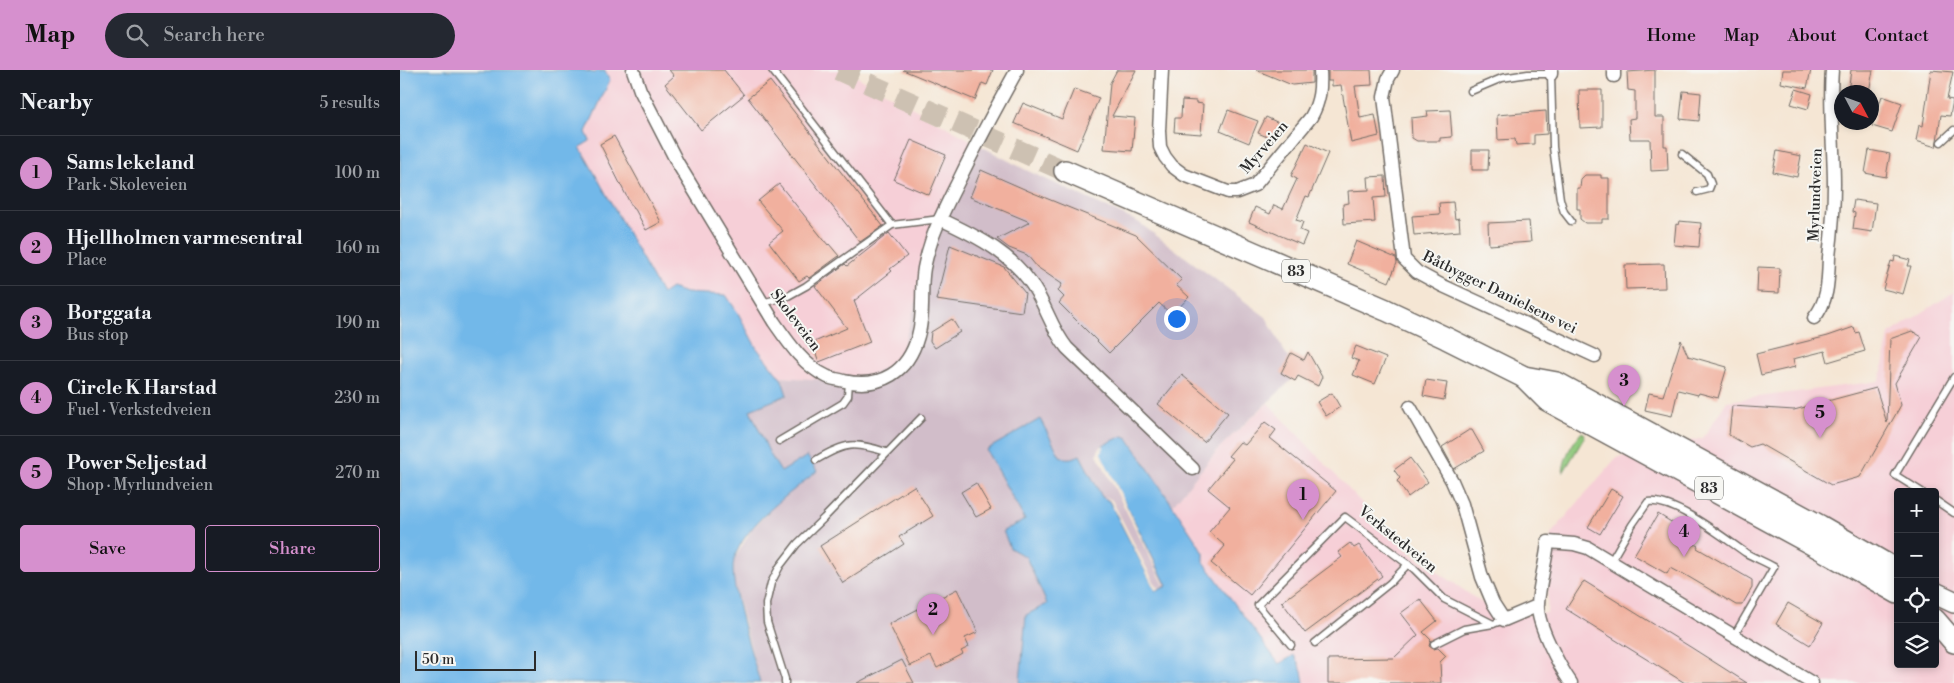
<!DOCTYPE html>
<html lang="en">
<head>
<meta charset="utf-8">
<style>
	:root { --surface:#171b24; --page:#242831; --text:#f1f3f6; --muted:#9ea1a6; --line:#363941; --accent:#d690ce }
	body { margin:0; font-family:"Libre Bodoni",serif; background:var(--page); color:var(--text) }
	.controls { position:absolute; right:15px; bottom:15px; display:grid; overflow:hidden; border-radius:5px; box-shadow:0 2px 8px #0003 }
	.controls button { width:45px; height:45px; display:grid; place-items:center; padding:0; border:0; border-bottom:1px solid var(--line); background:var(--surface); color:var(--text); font:25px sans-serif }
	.compass { position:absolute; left:1434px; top:15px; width:45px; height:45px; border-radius:50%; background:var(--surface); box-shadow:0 2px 8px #0003; rotate:131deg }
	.scale { position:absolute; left:15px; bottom:12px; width:121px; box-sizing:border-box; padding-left:5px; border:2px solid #2b2b2b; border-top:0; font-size:14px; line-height:18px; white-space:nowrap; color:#2b2b2b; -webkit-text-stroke:4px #f6f6f2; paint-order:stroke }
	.you { position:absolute; left:776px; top:248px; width:18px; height:18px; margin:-12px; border:4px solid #fff; border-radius:50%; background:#1a73e8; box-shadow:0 0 0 8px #1a73e833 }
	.badge { display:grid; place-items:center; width:32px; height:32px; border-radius:50%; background:var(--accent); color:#111; font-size:16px; font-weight:700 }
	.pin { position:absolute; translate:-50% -41px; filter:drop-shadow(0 1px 2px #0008) }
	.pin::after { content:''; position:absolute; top:26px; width:18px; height:15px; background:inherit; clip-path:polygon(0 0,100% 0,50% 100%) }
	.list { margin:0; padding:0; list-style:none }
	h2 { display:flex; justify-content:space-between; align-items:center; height:65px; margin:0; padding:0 20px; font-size:21px }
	h2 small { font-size:16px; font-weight:400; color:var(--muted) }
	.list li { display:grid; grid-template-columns:32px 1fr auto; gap:15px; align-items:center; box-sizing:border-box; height:75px; padding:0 20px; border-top:1px solid var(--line) }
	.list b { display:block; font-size:19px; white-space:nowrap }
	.list p { margin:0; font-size:16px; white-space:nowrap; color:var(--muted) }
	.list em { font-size:16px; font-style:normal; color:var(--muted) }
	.actions { display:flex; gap:10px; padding:15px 20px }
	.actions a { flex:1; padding:11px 0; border:1px solid var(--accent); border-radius:5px; text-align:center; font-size:18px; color:var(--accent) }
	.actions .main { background:var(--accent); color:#111 }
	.icon { flex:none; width:28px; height:28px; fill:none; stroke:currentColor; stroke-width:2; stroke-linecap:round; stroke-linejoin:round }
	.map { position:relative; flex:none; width:1554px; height:613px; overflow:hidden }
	header { display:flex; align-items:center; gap:30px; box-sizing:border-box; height:70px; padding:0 25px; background:var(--accent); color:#111 }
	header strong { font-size:24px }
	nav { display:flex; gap:28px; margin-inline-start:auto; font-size:18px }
	.search { width:350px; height:45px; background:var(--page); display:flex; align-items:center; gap:12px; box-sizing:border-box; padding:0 18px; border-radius:28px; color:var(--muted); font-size:19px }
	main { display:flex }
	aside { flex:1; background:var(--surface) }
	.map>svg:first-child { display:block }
	.built { fill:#f6cfd7; fill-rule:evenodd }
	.industrial { fill:#d1bdc9 }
	.green { fill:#8fc77b; stroke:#5d7953 }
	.water { fill:#72b8e9; stroke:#4e728a }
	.pier { fill:#f5e6d4 }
	.building { fill:#f1b09e }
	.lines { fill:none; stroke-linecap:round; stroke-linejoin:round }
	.trunk-tunnel { stroke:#cdc1b2; stroke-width:21; stroke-dasharray:21 11; stroke-linecap:butt }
	.service-casing { stroke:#726c66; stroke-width:9 }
	.minor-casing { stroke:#726c66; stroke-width:15 }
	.trunk-casing { stroke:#726c66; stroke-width:24 }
	.service { stroke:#fff; stroke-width:6 }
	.minor { stroke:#fff; stroke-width:12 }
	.trunk { stroke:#fff; stroke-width:21 }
	.labels { text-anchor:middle; stroke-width:4; stroke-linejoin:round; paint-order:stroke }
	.shield { fill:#f6f6f2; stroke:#686867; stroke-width:1 }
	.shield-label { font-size:14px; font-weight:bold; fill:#2b2b2b }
	.street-label { font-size:15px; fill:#2b2b2b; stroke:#f6f6f2 }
</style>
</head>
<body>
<header>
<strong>Map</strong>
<div class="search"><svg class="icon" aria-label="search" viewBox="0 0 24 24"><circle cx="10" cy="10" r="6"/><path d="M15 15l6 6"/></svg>Search here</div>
<nav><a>Home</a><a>Map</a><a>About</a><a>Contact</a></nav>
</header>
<main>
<aside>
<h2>Nearby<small>5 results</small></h2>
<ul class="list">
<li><span class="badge">1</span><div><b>Sams lekeland</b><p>Park · Skoleveien</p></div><em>100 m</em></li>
<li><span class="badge">2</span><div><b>Hjellholmen varmesentral</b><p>Place</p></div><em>160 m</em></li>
<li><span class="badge">3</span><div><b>Borggata</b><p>Bus stop</p></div><em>190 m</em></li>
<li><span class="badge">4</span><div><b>Circle K Harstad</b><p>Fuel · Verkstedveien</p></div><em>230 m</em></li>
<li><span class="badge">5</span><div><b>Power Seljestad</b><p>Shop · Myrlundveien</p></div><em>270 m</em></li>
</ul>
<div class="actions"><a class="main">Save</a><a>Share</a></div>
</aside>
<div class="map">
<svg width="1554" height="613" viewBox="0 0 1554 613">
	<rect width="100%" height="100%" fill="#f6f6f2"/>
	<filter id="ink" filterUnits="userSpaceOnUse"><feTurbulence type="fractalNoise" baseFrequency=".02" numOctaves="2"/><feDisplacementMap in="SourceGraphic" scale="10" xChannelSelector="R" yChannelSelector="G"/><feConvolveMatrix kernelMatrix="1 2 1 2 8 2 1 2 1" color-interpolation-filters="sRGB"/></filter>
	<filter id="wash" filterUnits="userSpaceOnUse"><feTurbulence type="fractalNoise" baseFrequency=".0096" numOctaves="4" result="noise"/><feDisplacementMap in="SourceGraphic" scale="20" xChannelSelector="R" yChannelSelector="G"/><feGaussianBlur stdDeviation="1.12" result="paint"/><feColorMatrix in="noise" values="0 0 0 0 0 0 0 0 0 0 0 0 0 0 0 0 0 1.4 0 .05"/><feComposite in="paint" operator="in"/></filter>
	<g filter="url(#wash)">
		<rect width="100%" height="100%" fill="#f5e6d4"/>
		<g class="built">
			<path d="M182,0H445L581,76L539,156L499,289L460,312L379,307L356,277L338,243L326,226L286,223L272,218L262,224L180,77L190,71L186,63L210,10L196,3Z"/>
			<path d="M1554,222V613H904L902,601L890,586L879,594L803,492L804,483L772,436L820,377L868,333L1004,478L1102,547L1147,543L1151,464L1216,388L1303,368L1327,331L1480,311L1489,264ZM1498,422H1535V594H1498Z"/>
		</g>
		<path class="industrial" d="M581,76L626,100L738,152L866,247L897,305L820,377L772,436L728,368L700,383L767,516L756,521L709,431L702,427L680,385L671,388L665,389L660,386L640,350L586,380L625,450L603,461L610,478L626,487L647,535L626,545L620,613H360L333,510L334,490L352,459L366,445L381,402L370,384L350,340L387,325L379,307L460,312L499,289L539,156Z"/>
		<path class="green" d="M1182,362L1185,364L1184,368L1163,403C1164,387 1172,373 1182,362Z"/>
		<g class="water">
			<path d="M0,0H182L195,3L197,1H205L210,10L186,62L190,71L180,77L262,224L271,218L286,223L326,225L338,243L356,277L382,310L387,325L350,340L370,384L381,402L407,386L417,401C390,424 344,454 334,490C328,513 353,587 360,613H0Z"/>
			<path d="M640,349L660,386C668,390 673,388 680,385L702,427L709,431L756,521L767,516L700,383L703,375L723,366L728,368L804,483V492L879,594L894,585L902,601L904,613H620L626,545L647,534L626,487L610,478L603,461L625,450L586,380Z"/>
		</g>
		<path class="pier" d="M704,375L701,383L765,515L755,520L710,431L705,426L712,430L757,518L764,515L697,384L700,377Z"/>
		<g id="blocks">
			<g class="building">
				<path d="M269,0H324L344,25L301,60L265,14L274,6Z"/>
				<path d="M503,0H593L587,15L582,13L575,30Z"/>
				<path d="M717,0H736L712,46L735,48L732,81L704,79L710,13Z"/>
				<path d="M856,0H912V13L892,15Z"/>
				<path d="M928,0H971L972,15L955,16L960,48L975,45L979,66L951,73L941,15L932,16V11H928Z"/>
				<path d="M1255,0V47H1264V76H1267L1268,100L1251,101L1250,69H1230L1229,49L1235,48V21L1228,20L1227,2Z"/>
				<path d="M1383,0H1411L1407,18L1381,13Z"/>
				<path d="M1451,0H1473L1469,22H1448Z"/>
				<path d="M1531,0L1553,2L1547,29L1553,30L1550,46L1541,45L1536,77L1516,71L1519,55L1523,56Z"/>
				<path d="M370,11L483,156L460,172L348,28Z"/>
				<path d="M674,19L699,28L677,80L614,53L623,33L662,49Z"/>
				<path d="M1396,19L1412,24L1408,39L1391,34Z"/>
				<path d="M1179,20H1202V57L1180,58Z"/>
				<path d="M1283,21L1301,23L1299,51L1280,49Z"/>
				<path d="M1482,26L1502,33L1492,62L1472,56Z"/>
				<path d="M782,30L796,31V33L803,34L801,64L774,62L775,48H781Z"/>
				<path d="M828,40L858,51L849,73L820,61Z"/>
				<path d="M1050,40L1052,67L1040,68V71H1017L1012,68L1011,48L1028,46L1027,41Z"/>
				<path d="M1146,41L1147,64L1134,65V74L1116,75L1115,69L1098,70L1097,45Z"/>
				<path d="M866,47L881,54L874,70L858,63Z"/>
				<path d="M214,66L261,152L246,160L235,139H233L200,74Z"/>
				<path d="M511,70L546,85L529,125L494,110Z"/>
				<path d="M907,73L928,83L909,127L906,126L896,150L903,152L900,160L907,163L902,175L849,152L855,137L870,144L874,135L883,139L897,109L891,106Z"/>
				<path d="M1072,80H1089L1088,100H1072Z"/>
				<path d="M1469,80L1490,84L1486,107L1465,103Z"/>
				<path d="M1377,81L1401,86L1397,107L1373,102Z"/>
				<path d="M581,100L631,122L736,165L782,210L776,215L789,227L772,245L759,233L709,283L659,233L664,227L658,221L662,214L637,197L627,185L609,178L597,169L630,152L570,127Z"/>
				<path d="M1185,105H1201V108H1209V149H1202V153H1185L1180,149V139H1177V118H1180L1181,109Z"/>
				<path d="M985,106L986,127L973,128L975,152L944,154L943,134L949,133L948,121L969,120L968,107Z"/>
				<path d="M379,114L428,175L429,174L439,186L409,208L407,206L399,211L369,172L383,161L358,131Z"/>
				<path d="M1454,130L1476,133L1472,162L1453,159L1455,143L1452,142Z"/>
				<path d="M1053,132L1055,149L1059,148L1060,161L1014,165L1012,146L1040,144L1039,133Z"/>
				<path d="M1129,151L1131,172L1089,175L1088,153Z"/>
				<path d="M1279,151L1301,153L1299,177L1274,175L1276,154L1278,155Z"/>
				<path d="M489,163L507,186L490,199L492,201L454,231L470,272L419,292L412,273L447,258L415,216L445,194L447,196Z"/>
				<path d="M956,171L996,188L997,193L989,212L947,194Z"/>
				<path d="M550,175L604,197L625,223L622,242L536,230Z"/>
				<path d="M1495,186L1510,190L1508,196H1511L1503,224L1483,219L1491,191L1494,192Z"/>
				<path d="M1264,194L1265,218L1226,219L1225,195Z"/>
				<path d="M1358,197L1380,198L1379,223L1357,222Z"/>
				<path d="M552,249L560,262L535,278L530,271L531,262Z"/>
				<path d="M1454,257L1456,263L1459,262L1465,281L1428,292L1425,281L1393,289L1395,297L1361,305L1356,284L1428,266Z"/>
				<path d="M1512,261L1522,267L1495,313L1501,335L1460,407L1431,415L1360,374L1350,377L1329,365L1332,336L1394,340L1476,318L1487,353L1490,269Z"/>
				<path d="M1281,270L1288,286L1327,297L1318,328L1299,323L1298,325L1278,320L1272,346L1245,340L1249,323L1263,326Z"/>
				<path d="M956,276L986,288L975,314L953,305L959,291L951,288Z"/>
				<path d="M908,282L922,307L918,316L898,306L895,311L881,303L891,283L904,290Z"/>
				<path d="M782,305L828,343L804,372L758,334Z"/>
				<path d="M1026,310L1047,313L1044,330L1023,326Z"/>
				<path d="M932,323L940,337L926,346L917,332Z"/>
				<path d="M865,352L876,360L870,368L936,421L850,525L811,493L825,476L809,462L830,437L808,419L833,389L828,386L840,372L845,375Z"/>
				<path d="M1069,360H1072L1084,381L1054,399L1042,377Z"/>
				<path d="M1010,388L1028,412L1008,427L997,411L1000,408L994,400Z"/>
				<path d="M576,413L591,439L576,447L561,422Z"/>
				<path d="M514,416L533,446L499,467L504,474L443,513L420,476Z"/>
				<path d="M1211,419L1223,426L1200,464L1188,457Z"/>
				<path d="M1258,444L1291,464L1287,470L1298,476L1297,478L1352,510V518L1342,535H1336L1282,503L1281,504L1270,498L1267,504L1234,485Z"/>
				<path d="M950,473L954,478L959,475L982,506L905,563L882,532L942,487L938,482Z"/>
				<path d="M1184,511L1292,578L1347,613H1285L1214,569L1166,539Z"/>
				<path d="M557,519L578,562L565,568L569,577L561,581L563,584L537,598L531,586L510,596L489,554Z"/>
				<path d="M1020,529L1037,551L1023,562L1031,570L1029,576L1033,579L1038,578L1046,586L1040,592L1041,613H928V589L994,588L1018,565L1001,543Z"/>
				<path d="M1388,533L1423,553L1410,575L1376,554Z"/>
				<path d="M502,590L514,613H457Z"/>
			</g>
		</g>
	</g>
	<g filter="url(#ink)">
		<use href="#blocks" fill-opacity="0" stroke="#726c66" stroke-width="1"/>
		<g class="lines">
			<path class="trunk-tunnel" d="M438,0L665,101"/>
			<g class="service-casing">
				<g id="service">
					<path d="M372,0L492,155"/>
					<path d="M1071,21L1102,8L1128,4H1151L1153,77L1160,129L1164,142L1171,151"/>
					<path d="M1541,72L1554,60"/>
					<path d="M1282,84L1307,104L1311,114L1309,119L1297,122"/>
					<path d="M362,233L388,226L406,216L492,155L540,149"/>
					<path d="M379,371L443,333L448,326L449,312"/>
					<path d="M416,390C446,372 454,372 486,382"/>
					<path d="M1522,422L1495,405L1554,307"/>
					<path d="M1535,430L1554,443"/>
					<path d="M1211,491L1232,455L1248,432C1274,428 1324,468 1346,483C1355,488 1365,492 1374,497L1334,566"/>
					<path d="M915,573L990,513L1008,494"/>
					<path d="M1034,574L1064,559L1093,554"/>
					<path d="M891,575L858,535L945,447L1014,499L1044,529L1093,554L1104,550"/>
					<path d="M385,613V609L367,552L366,534L371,513L380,496L397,474L424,448L521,348"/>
				</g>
			</g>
			<g class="minor-casing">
				<g id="minor">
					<path d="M233,0L240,20L277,92L374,252C388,272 403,295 426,306C431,309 438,309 444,311C481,319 508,302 518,266C525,244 520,220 524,198C526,188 529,178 532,169C539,149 549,130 559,110C577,73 597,36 617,0"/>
					<path d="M762,0L759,61L760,77L765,87L772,96L784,105L828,122H837L855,115L911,47C920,31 921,18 920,0"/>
					<path d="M993,0L988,9L984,27L1004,189L1017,202L1041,215L1195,286"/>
					<path d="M1151,0V4"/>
					<path d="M1214,0V6"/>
					<path d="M540,149C577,166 617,186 637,223C648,242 653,261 667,278L793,399"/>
					<path d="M1414,248C1429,230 1428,209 1429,187C1432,163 1434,138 1434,114C1434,76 1429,38 1432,0"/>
					<path d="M1010,337L1052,411L1062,434L1082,507L1093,533L1104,550L1137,536"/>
					<path d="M1171,613C1160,597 1136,553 1138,534C1139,515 1146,492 1148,472L1174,474L1188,478L1412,613"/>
				</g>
			</g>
			<g class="trunk-casing">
				<g id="trunk">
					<path d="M665,101L986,240L1046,268L1124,307L1157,313L1420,456L1498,501"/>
					<path d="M1124,307L1147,330L1421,479L1498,523"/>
					<path d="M1535,523L1554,532"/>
					<path d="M1535,550L1554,572"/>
				</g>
			</g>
			<use href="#service" class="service"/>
			<use href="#minor" class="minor"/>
			<use href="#trunk" class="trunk"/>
		</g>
	</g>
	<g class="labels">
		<g class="shield">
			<rect x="882" y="189.5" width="28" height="23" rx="4"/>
			<rect x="1295" y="406.5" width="28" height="23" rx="4"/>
		</g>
		<g class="shield-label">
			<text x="896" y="206">83</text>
			<text x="1309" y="423">83</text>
		</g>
		<g class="street-label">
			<text transform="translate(864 77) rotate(-49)" y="5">Myrveien</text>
			<text transform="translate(1415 125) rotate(-88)" y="5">Myrlundveien</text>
			<text transform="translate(1100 222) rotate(26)" y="5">Båtbygger Danielsens vei</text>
			<text transform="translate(396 250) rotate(53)" y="5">Skoleveien</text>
			<text transform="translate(998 469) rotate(39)" y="5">Verkstedveien</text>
		</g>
	</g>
</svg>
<div class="controls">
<button>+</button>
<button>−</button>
<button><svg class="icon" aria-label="locate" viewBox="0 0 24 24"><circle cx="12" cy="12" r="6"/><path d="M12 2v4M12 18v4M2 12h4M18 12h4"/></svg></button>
<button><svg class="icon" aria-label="layers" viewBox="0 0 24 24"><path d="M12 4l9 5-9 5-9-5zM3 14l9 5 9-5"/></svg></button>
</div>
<svg class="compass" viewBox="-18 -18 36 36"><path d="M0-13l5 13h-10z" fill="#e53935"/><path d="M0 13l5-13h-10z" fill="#9ea1a6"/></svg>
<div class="scale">50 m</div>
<div class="you"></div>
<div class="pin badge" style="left:903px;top:450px">1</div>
<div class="pin badge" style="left:533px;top:565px">2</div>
<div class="pin badge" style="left:1224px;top:336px">3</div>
<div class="pin badge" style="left:1284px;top:487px">4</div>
<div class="pin badge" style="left:1420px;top:368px">5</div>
</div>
</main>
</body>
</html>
